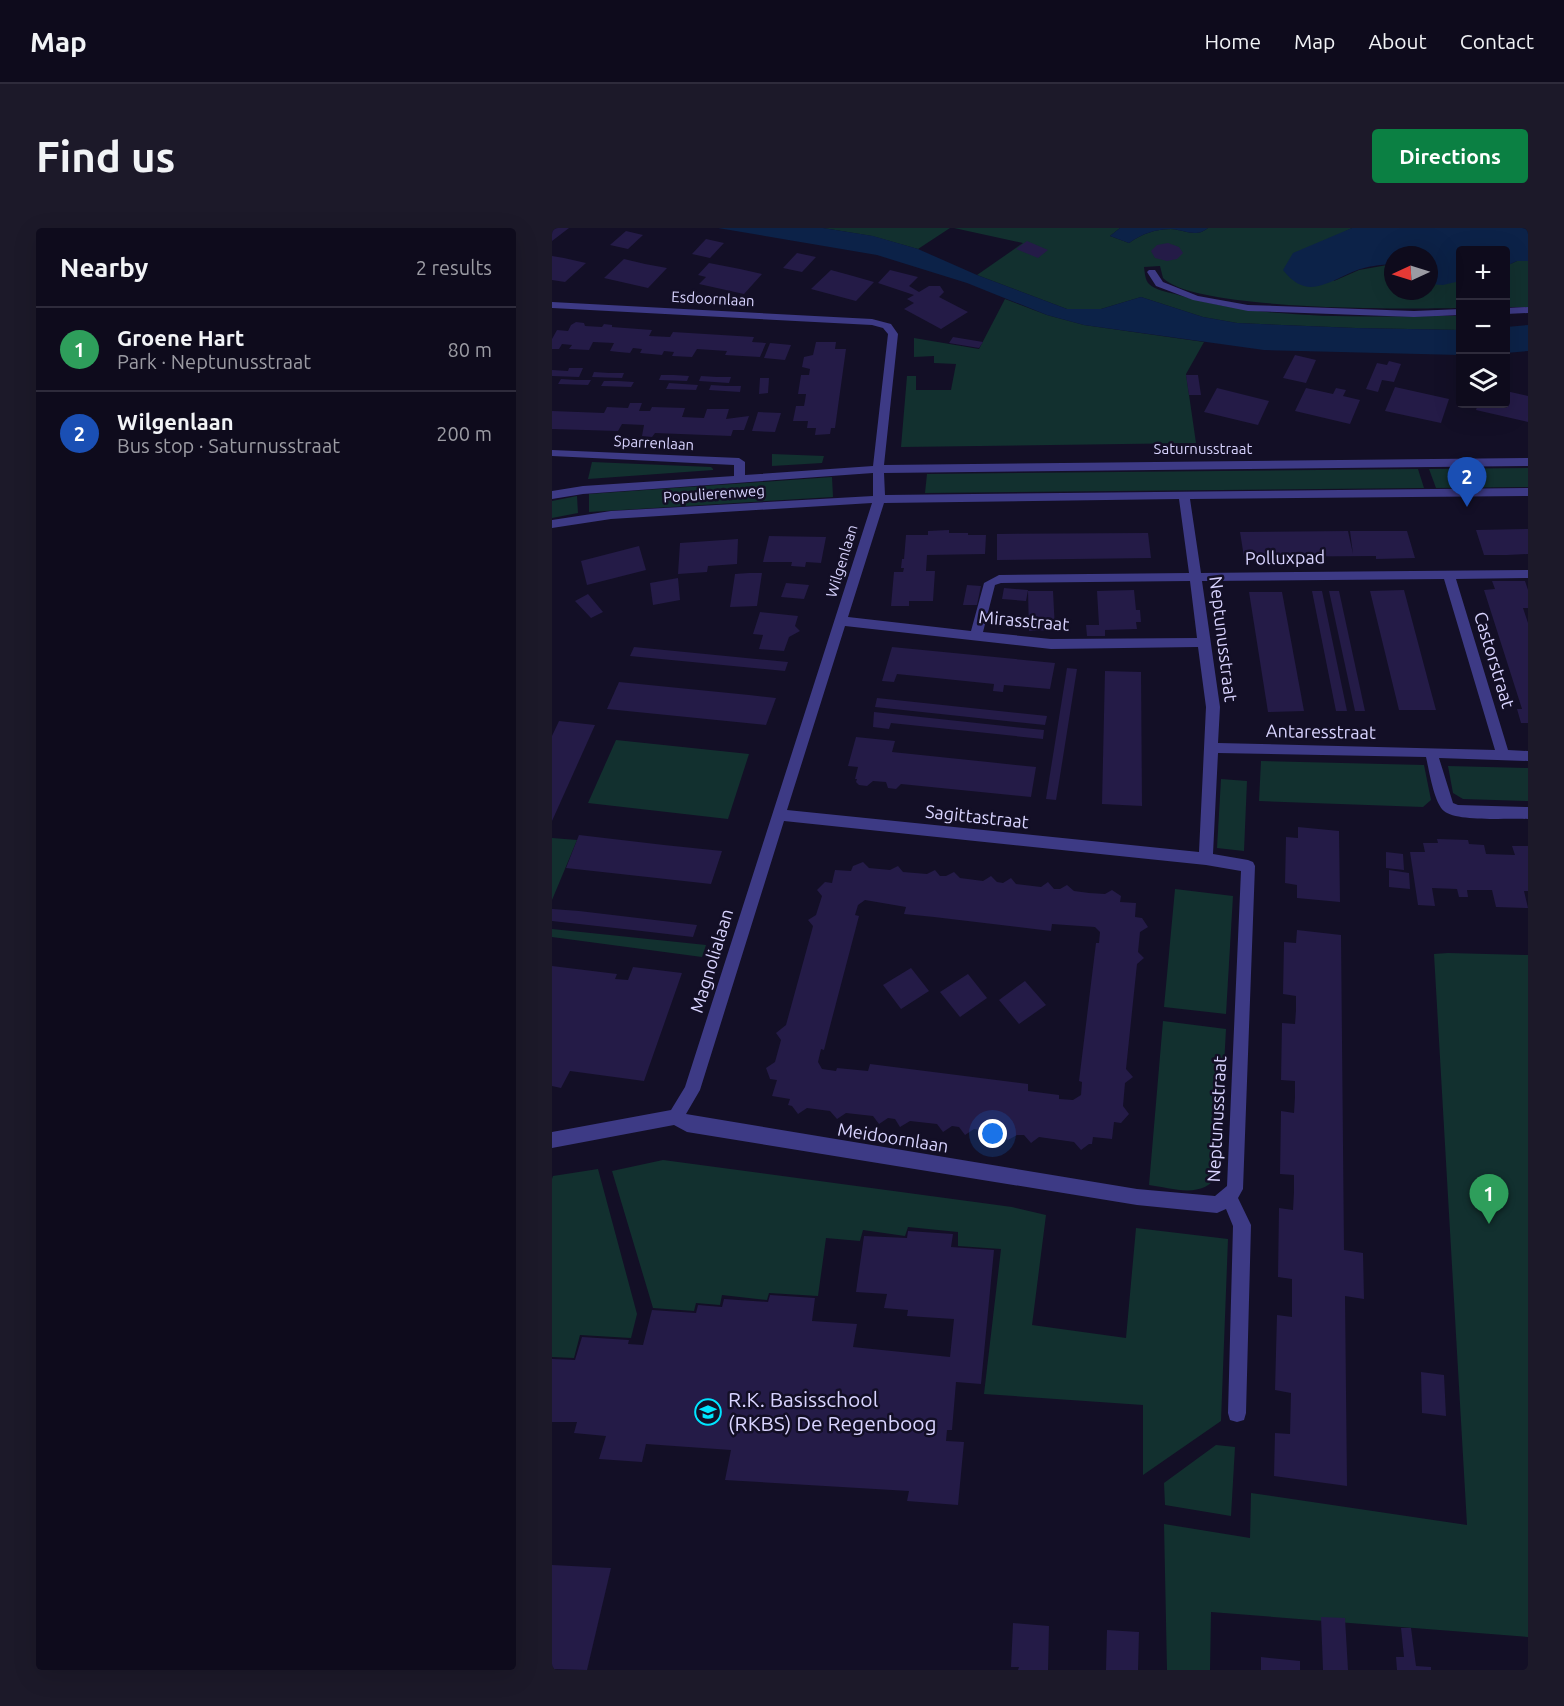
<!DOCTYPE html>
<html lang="en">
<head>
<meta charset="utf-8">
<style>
	:root { --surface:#0e0b1c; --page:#1c1929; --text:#f1f3f6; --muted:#9b9ba3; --line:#2e2b3b; --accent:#0b8043 }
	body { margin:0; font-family:Ubuntu,sans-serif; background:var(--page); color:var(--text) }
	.controls { position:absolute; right:18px; top:18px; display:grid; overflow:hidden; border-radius:6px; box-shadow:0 6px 24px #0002 }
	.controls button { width:54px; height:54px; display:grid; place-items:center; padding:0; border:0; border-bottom:2px solid var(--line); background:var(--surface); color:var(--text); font:30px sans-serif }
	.compass { position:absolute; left:832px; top:18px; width:54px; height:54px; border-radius:50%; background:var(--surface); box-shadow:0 6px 24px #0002; rotate:266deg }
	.you { position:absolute; left:441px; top:906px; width:21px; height:21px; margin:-15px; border:4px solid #fff; border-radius:50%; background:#1a73e8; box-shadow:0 0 0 9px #1a73e833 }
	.badge { display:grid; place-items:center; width:39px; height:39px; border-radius:50%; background:var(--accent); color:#fff; font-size:20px; font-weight:700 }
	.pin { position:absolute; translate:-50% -50px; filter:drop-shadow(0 2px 3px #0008) }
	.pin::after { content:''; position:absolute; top:32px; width:21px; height:18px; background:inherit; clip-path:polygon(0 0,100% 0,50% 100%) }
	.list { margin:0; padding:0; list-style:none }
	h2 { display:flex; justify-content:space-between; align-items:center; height:78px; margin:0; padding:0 24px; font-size:26px }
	h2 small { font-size:20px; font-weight:400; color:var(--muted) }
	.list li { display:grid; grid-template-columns:39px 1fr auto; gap:18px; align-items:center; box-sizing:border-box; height:84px; padding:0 24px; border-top:2px solid var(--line) }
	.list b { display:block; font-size:22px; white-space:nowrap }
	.list p { margin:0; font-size:20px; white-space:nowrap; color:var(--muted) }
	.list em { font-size:20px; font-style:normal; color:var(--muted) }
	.icon { flex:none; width:33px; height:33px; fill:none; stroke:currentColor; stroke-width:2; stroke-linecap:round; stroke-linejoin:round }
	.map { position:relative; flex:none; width:976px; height:1442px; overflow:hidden; border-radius:6px }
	header { display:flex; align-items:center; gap:36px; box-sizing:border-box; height:84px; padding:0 30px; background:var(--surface); border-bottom:2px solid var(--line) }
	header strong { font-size:28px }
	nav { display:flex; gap:33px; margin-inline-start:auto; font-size:21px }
	.intro { display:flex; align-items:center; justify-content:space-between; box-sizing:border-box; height:144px; padding:0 36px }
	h1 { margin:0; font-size:42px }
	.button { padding:15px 27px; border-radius:6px; background:var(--accent); color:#fff; font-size:21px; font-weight:700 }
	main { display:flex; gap:36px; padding:0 36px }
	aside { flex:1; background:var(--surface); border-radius:6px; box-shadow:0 6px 24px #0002 }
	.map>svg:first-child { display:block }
	.green { fill:#12302f }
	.water { fill:#0c2248 }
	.building { fill:#241b47; fill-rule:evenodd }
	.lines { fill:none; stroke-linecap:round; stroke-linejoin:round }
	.minor { fill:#3d3a85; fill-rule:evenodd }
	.labels { text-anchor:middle; stroke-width:5; stroke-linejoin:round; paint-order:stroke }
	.far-street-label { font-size:15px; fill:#d9d4ff; stroke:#130f26 }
	.street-label { font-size:18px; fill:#d9d4ff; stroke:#130f26 }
	.near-poi-label { font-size:21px; fill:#d9d4ff; stroke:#130f26; text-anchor:start }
</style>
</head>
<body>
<header>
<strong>Map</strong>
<nav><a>Home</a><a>Map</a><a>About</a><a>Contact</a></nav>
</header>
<div class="intro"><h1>Find us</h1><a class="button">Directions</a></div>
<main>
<aside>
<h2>Nearby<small>2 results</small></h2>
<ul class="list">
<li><span class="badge" style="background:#2e9e5b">1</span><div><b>Groene Hart</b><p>Park · Neptunusstraat</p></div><em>80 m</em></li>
<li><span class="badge" style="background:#1a4fb4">2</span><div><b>Wilgenlaan</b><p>Bus stop · Saturnusstraat</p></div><em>200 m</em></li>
</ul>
</aside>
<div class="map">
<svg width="976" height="1442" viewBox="0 0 976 1442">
	<rect width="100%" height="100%" fill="#130f26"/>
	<g class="green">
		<path d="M271,0H398L366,21L320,8Z"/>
		<path d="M402,0H568L558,8L577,15C590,6 603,1 619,1C634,2 644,10 656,0H800L792,4L782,53L807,42L841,36V63H877V56L908,53V80C856,81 643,83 611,50L608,38L592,39C593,45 593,52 597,56C603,62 615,64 623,66C714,94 814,88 908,88V102L803,100L685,95L651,89L589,69L549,81H515L425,47L471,15Z"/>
		<path d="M965,33H976V79H954V38Z"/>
		<path d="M453,71L495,87L532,97L652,114L634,146L644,215L349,219L355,148H364V162H399L404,136L382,135V128L362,129V110L427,121Z"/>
		<path d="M220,226L272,228L270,235L220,238Z"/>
		<path d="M40,234L159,239L161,241V242L36,251Z"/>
		<path d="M976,240V259L884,260L877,241Z"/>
		<path d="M866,241L872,260L373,265L375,246Z"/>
		<path d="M280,249L281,269L37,284V266Z"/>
		<path d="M25,268L26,285L0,290V273Z"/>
		<path d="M64,512L197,526L176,591L36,575Z"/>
		<path d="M709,533L872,537L879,572L871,579L707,573Z"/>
		<path d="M896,538L976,540V573L911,571L901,565Z"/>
		<path d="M669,551L695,553L692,623L665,620Z"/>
		<path d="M0,610L25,612L0,672Z"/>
		<path d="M623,661L681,668L674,786L612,779Z"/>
		<path d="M0,701L154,717L150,729L0,709Z"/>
		<path d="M896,725L976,727V1409L659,1384L658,1442H615L612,1296L698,1310L699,1265L915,1297L882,726Z"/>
		<path d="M611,793L674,801L666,946C652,972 620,960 597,957Z"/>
		<path d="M111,932L460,979L494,987L480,1097L574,1110L584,1000L676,1011L669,1193L591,1247V1177L432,1166L449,1021L406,1018V1004L356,999L353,1008L311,1002L308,1013L274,1010L266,1068L217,1065L215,1072L170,1067L168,1077L144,1075L142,1083L101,1080L60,943Z"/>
		<path d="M46,941L85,1086L79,1110L28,1107L22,1130L0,1129V951L1,948Z"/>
		<path d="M664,1217L683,1219L679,1288L613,1277L612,1255Z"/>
	</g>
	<g class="water">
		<path d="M166,0H271L321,8L366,21L425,47L515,81H549L589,69L651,89L685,95L803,100L908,102V127L712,122L532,97L495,87L415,55L325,27Z"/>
		<path d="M568,0H656C644,10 634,2 619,1C603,1 590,6 577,15L558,8Z"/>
		<path d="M800,0H976V33H965L954,38V22H909L908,53L891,57L877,56V27H841V36C828,37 815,38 803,43C775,54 755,73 731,42L741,25Z"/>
		<path d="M976,97V123L954,125V99Z"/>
	</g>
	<g class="building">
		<path d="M4,0H17L0,13V1Z"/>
		<path d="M74,3L91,7L76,21L58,17Z"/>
		<path d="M154,11L172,15L158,30L140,26Z"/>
		<path d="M475,13L496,22L486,30L464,21Z"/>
		<path d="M616,15L627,19L631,25L625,31L615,33L603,30L599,23L605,17Z"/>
		<path d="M245,25L264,29L250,44L231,40Z"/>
		<path d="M0,28L12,30L34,35L13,54L0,52Z"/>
		<path d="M72,31L93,36L115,40L96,60L52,50Z"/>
		<path d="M157,35L188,41L210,46L192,66L147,56L154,49L146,47Z"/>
		<path d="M279,42L301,48L322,54L304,73L259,61Z"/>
		<path d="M338,42L366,49L357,58L367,64L377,58H388L392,64L387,69L416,84L389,101L352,81L362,75L355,71L362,67L326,55Z"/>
		<path d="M24,94L32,95L33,98L50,99L52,96L60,97V99L100,102L97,108L118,109L121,104L202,109L200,114L214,115L208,129L173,127L175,123L145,121L140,129L120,128L122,124L112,123L110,127L88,125L90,121L81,120L78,125L67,124L58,123L62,115L41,114L37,122L17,121L20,117L10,116L7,121H0V111L5,102L16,103L19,97Z"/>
		<path d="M401,109L431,114L427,120L397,115Z"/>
		<path d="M264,114H284L283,121H294L283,200H279L278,206L263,207L264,200H255L256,193H241L244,178H252L253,173L254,166H246L249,147H257L258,141L250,139L252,129L261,127Z"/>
		<path d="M218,115L239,117L233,132L212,130Z"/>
		<path d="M743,127L764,132L754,155L731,150Z"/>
		<path d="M837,133L849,136L842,154L830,152L826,164L814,161L825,135L835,137Z"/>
		<path d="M17,140H31L27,149L0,148V142L16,143Z"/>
		<path d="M42,144L57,145H72L70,150L40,149Z"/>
		<path d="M109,147H122L137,148L135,153L107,152Z"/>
		<path d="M634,147H646L649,167H637Z"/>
		<path d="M149,148L165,149H179L177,155L147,153Z"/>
		<path d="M208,150H217L216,165L207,166Z"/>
		<path d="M9,151L24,152H39L36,157L6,156Z"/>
		<path d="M52,153H66L82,154L79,159L49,158Z"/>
		<path d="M117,155L131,156L146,157L144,162L114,161Z"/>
		<path d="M159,157L174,158H189L188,164L157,162Z"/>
		<path d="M843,159L897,171L889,195L833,183Z"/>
		<path d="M665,160L717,173L706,197L652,184Z"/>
		<path d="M754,160L781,166L784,160L794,162L791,168L808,172L798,196L743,183Z"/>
		<path d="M954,163L976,168V194L924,182L926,176H954Z"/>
		<path d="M78,175H90L87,183H98L100,179L133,180L130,189L152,190L155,181H177L174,191L197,188L192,202H181L179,208L103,205L100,209L90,208L92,197L70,196L66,203L0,201V183L52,185L55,179L76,180Z"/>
		<path d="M206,184L229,185L223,204L200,203Z"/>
		<path d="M976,301V326L955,327H932L924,302Z"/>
		<path d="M397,302V305H416V307H434L433,326L375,327L374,343H383L381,373H357V378H339L342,344H351L352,340H349L350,331H352L354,307H376V303Z"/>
		<path d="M796,303L801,326L798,303H855L863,330L824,331V328L692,329L688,304Z"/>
		<path d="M596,305L599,330L445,332V306Z"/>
		<path d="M217,308L274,309L269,335L254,334L253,339L239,338L240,334H211Z"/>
		<path d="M186,311L185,336L156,338L155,344L126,346L128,315Z"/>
		<path d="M87,318L94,342L35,357L29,333Z"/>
		<path d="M197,345H210L205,378L178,379L183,346Z"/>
		<path d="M126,350L128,372L101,377L98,355Z"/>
		<path d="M940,353H973L976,362V380H971L976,395V495H969L965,481H970L932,362L943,361Z"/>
		<path d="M234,355L257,357L252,371L229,369Z"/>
		<path d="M415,357L429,358L425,377H411Z"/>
		<path d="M452,360L476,362L474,373L450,371Z"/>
		<path d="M582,362L584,382H588L589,394H584L585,401L553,402V408H535L534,397H547L545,363Z"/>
		<path d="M852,362L878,460L884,482H847L818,363Z"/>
		<path d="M476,363H501L503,402L477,403Z"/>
		<path d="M760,363H770L795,483H784Z"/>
		<path d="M777,363H787L813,483H803Z"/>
		<path d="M697,364H730L752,483L716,484Z"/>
		<path d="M36,366L51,384L39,390L23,373Z"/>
		<path d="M208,384L246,388L243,398L248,403L237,409L232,423L207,421L211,407L201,406Z"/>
		<path d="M82,419L133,424L236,434L233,443L78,428Z"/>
		<path d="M340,419L503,435L498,461L452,457L451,464L441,463L442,456L345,446L342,454L330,453Z"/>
		<path d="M515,440L525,441L508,548L504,572L494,571Z"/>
		<path d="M553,443L589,444L590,578L550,576Z"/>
		<path d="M67,454L197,467L224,470L214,497L55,481Z"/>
		<path d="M325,470L353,473L495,488L493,497L323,479Z"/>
		<path d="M322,484L462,499L492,502L491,511L339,495L337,501L321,499Z"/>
		<path d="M7,493L43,497L0,593V508Z"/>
		<path d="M304,509L343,513L340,524L484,539L479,569L349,556L344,561L336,560L334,554L321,553L315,558L307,557L304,554L305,551H303L306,539L296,538Z"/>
		<path d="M746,599L787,603L788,674L745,670V657L733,655L734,609L746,610Z"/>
		<path d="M27,607L112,617L170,623L159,656L14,640Z"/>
		<path d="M885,611L916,612L917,616L932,617L934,626L963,627L960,618H976V663H972L976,680L944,679L940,662H915L916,669H907L905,661L880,660L883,678L866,677L858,624H873L871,615H886Z"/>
		<path d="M834,624L851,626L852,642L834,640Z"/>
		<path d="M311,634L317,640L338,642L346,638L351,644L375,646L383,642L388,648H394L402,644L408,650L431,653L439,648L445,654L451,655L459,650L464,656L489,659L496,654L502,661H508L515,657L522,663L537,665L553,666L560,662L569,668L568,674L584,675L583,689L590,690L596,699L588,704L586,724L592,730L585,736L574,841L581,849L573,855L571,878L577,886L569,895L562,894L560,911L541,909L540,916H537L529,922L522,914L487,909L479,915L472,907H465L456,912L450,905L422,901L413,907L407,899L400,898L391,904L385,896L358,893L348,899L343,891L336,890L327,896L321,888L294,885L285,891L278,883L255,880L246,886L240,878L236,877L238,871L220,868L225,852L218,851L214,840L223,834L229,812L224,805L234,797L260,702L261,698L256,692L264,687L270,668L265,662L273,654L280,655L283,642L299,643L301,638ZM313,672L354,679L352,686L382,689L499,703L500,696L543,699L548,704L547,715H544L527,853L530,854L529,867L521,872L507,871V867L476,863V856L318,836L316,843L285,840L284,843L270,841L266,834L269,821L272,822L277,802L307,688L303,687L306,677Z"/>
		<path d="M837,642L857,645L858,661L837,659Z"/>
		<path d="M0,681L27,683L145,697L141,709L81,702L0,693Z"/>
		<path d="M745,702L789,707L792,1022L811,1025L812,1071L793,1068L795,1258L722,1248L723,1205L738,1206L739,1165L723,1162L725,1087L740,1089V1051L726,1049L727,980L741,982L742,964V947L728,946L729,883L742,885L743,869V853L729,852L730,795L743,796L744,782V768L731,766L732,714L744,715Z"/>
		<path d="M0,738L65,746L63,751L76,752L81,739L130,745L92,853L18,843L9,860L0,858Z"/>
		<path d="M359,740L377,763L349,781L331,757Z"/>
		<path d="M416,746L435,770L408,789L388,764Z"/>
		<path d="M473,753L494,777L467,796L447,772Z"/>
		<path d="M356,1003L401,1006L399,1019L442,1022L429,1156L404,1154L400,1202H395L394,1213L412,1214L406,1277L355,1273L357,1263L173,1252L179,1222L94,1216L90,1234L47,1231L54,1208L22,1205L25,1194H0V1131L23,1132L30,1109L77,1112L76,1116L91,1117L100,1082L144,1085L146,1077L170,1079L172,1071L216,1074L218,1067L263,1070L260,1093L305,1096L301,1119L398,1129L402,1091L355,1088L356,1082L332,1080L335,1066L304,1064L312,1008L355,1010Z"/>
		<path d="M869,1144L892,1147L894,1188L870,1185Z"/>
		<path d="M0,1337L59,1340L35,1442L0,1441Z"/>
		<path d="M769,1389L793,1390L796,1442H771Z"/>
		<path d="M461,1395L497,1398L496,1442H466L467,1439H459Z"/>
		<path d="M849,1400H859L864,1438L879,1439V1442H845L844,1429H852Z"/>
		<path d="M555,1402L587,1404L586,1442H554Z"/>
		<path d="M709,1429L748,1433V1442H709Z"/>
	</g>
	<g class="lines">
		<g class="minor">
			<path d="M597,42H603L611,54L646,68L696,77L862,83L909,81V87L862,89L696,83L641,72L604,58L595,44Z"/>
			<path d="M0,74L320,91L339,96L346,106L332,237L976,230V238L332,245L333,267L976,260V268L638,271L649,345L976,342V350L904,351L956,522L976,523V533L887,530L901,575L906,577L976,579V591C958,590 904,594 892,583C882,575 877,542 874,529L666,525L661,626L696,632L701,634L703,638L691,961L686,970L699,997L694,1185L692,1192L685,1194L678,1192L676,1185L681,998L674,981L665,985L585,977L135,904L122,897L0,920V904L119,882L133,859L320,275L59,291L0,300V292L59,283L321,268V245L31,266L0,271V263L31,258L182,248V237L0,228V222L187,230L193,234V247L321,238L336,106L331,100L320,97L0,80ZM627,271L637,345L447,347L432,355L419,403L296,389L332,275ZM892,351L943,522L666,515L668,479L650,353ZM638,353L645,410L499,411L431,404L443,357L449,355ZM293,398L499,421L646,419L654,479L647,624L235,582ZM232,593L654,637L689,643L675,958L663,968L585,961L134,886L148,862Z"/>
			<path d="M976,79V85L954,86V80Z"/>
		</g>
	</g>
	<defs>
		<g id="school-ring" transform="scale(1.35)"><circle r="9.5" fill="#130f26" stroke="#00e5ff" stroke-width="1.5"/><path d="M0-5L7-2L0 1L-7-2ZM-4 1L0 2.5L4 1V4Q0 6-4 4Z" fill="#00e5ff"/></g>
	</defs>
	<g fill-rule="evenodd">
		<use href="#school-ring" x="156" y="1184"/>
	</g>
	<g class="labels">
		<g class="far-street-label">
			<text transform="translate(161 71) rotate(3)" y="5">Esdoornlaan</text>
			<text transform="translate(102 215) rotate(3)" y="5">Sparrenlaan</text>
			<text x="651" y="226">Saturnusstraat</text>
			<text transform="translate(162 266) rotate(-4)" y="5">Populierenweg</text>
			<text transform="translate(290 333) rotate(-73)" y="5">Wilgenlaan</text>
		</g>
		<g class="street-label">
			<text transform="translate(733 330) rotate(-1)" y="6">Polluxpad</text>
			<text transform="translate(472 393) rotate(5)" y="6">Mirasstraat</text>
			<text transform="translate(671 411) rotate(83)" y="6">Neptunusstraat</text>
			<text transform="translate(942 432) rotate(73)" y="6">Castorstraat</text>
			<text transform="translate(769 504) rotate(1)" y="6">Antaresstraat</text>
			<text transform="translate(425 589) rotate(6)" y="6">Sagittastraat</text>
			<text transform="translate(160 733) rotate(-73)" y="6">Magnolialaan</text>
			<text transform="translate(665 891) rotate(-87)" y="6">Neptunusstraat</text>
			<text transform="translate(341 910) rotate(9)" y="6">Meidoornlaan</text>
		</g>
		<g class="near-poi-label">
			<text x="176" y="1179">R.K. Basisschool<tspan x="176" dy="24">(RKBS) De Regenboog</tspan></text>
		</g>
	</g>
</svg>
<div class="controls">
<button>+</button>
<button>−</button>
<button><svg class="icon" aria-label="layers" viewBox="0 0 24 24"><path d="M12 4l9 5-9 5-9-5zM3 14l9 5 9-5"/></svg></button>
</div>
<svg class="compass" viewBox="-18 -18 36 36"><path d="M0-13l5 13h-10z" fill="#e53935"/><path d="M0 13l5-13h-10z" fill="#9b9ba3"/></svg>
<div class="you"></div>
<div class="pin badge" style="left:937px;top:996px;background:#2e9e5b">1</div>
<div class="pin badge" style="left:915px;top:279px;background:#1a4fb4">2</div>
</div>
</main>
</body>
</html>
